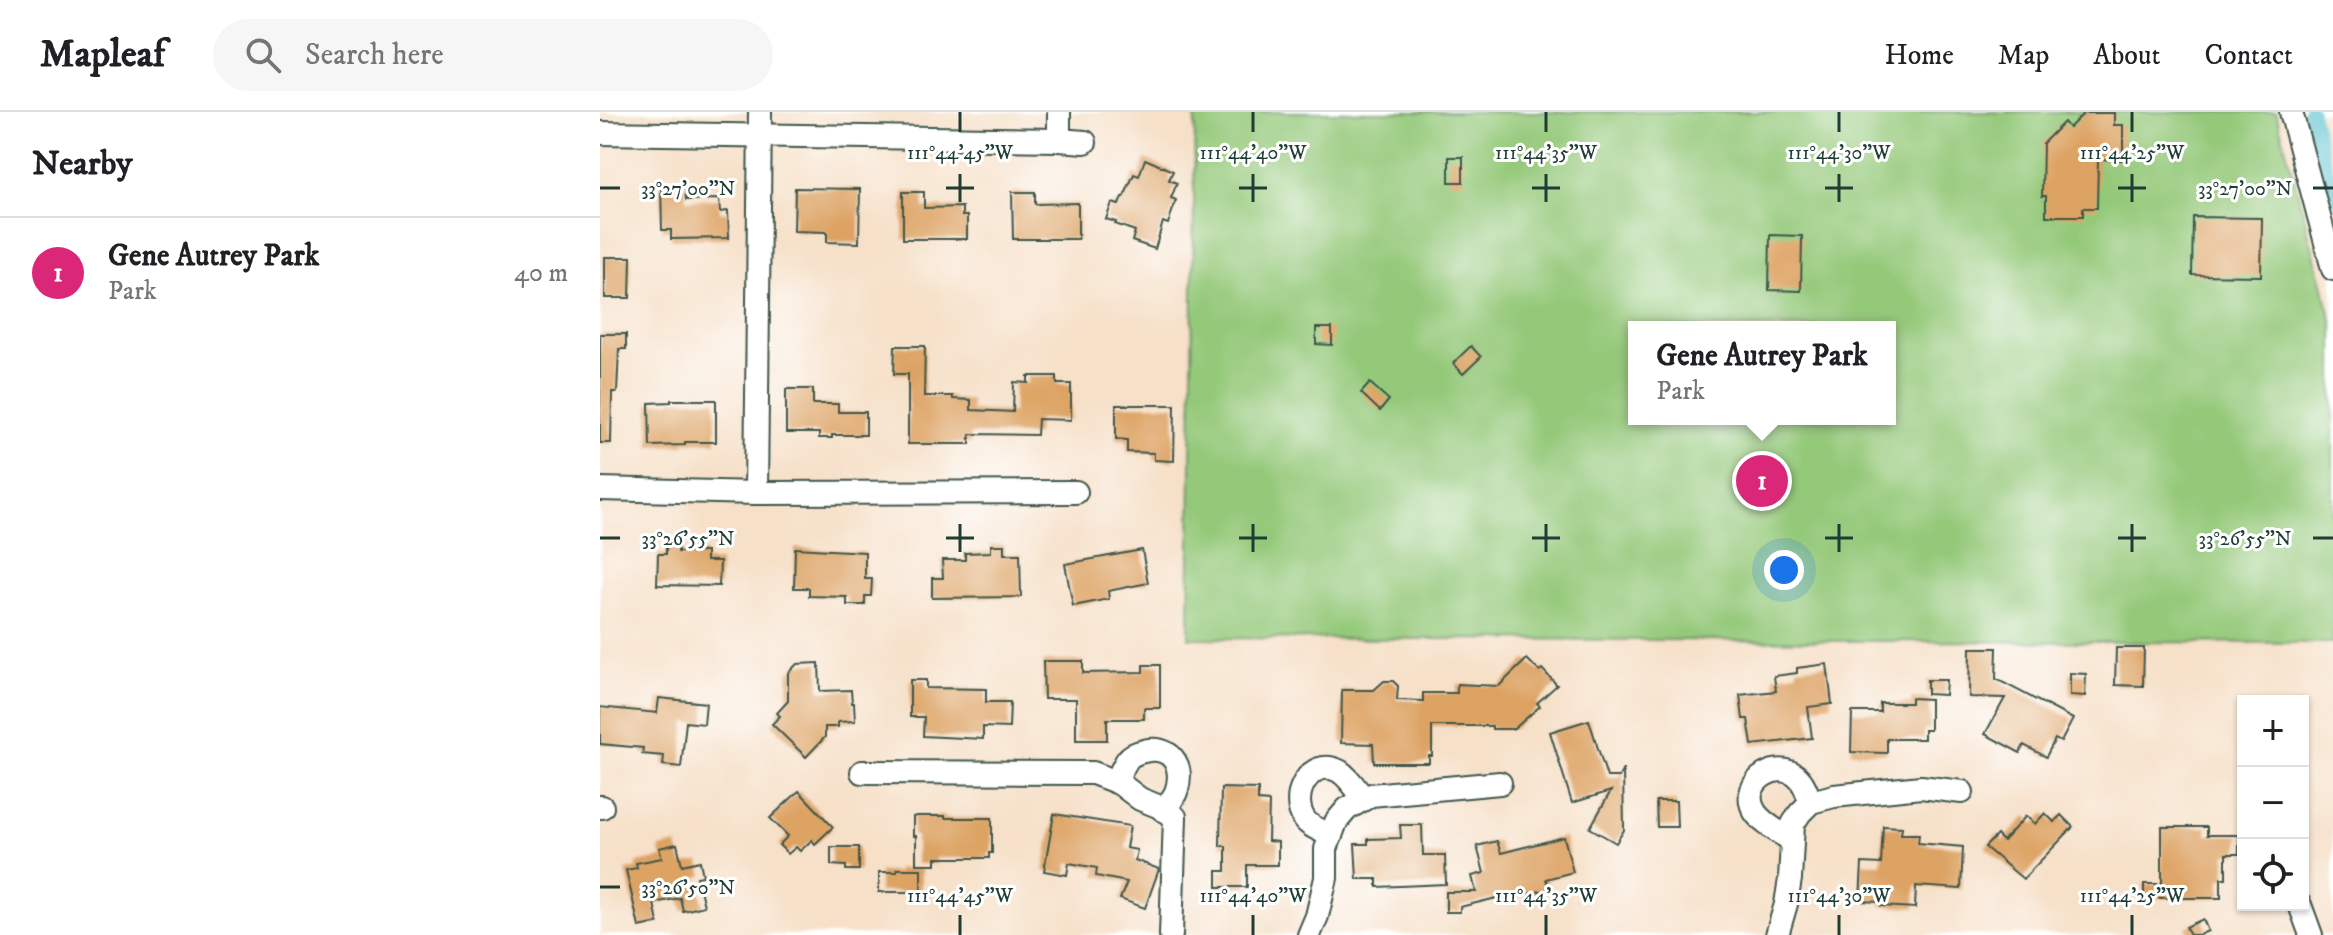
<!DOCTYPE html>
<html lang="en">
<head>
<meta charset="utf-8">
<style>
	:root { --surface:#fff; --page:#f6f6f6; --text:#202124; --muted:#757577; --line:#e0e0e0; --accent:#db2777 }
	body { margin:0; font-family:"IM FELL DW Pica",serif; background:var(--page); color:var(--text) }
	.controls { position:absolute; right:24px; bottom:24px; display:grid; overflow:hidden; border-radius:0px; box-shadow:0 2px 6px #0004 }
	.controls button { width:72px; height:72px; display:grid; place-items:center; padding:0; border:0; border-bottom:2px solid var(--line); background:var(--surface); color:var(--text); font:40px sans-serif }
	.you { position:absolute; left:1184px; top:458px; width:28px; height:28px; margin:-20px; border:6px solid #fff; border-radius:50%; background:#1a73e8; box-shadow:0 0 0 12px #1a73e833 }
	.badge { display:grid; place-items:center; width:52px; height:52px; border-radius:50%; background:var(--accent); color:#fff; font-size:26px; font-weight:700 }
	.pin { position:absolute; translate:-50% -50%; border:4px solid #fff; box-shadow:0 2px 8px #0006 }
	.popup { position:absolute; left:1028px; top:209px; width:268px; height:104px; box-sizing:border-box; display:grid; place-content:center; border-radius:0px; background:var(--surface); filter:drop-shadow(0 2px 6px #0005); font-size:26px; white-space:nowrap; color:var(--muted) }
	.popup b { font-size:30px; color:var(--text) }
	.popup::after { content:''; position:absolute; left:50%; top:100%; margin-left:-16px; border:16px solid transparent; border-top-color:var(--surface) }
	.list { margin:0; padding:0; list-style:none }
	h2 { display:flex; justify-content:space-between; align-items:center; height:104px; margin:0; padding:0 32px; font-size:34px }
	h2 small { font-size:26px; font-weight:400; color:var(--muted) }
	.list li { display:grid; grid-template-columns:52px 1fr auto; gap:24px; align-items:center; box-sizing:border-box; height:112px; padding:0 32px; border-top:2px solid var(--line) }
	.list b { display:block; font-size:30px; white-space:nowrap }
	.list p { margin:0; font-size:26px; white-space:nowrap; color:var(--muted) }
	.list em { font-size:26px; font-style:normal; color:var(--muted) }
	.icon { flex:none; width:44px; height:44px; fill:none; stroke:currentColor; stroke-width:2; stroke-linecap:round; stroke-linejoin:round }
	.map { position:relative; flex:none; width:1733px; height:823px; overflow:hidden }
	header { display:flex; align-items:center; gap:48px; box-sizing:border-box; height:112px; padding:0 40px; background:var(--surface); border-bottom:2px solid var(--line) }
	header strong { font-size:38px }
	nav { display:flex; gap:44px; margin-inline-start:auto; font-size:28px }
	.search { width:560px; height:72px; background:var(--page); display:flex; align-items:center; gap:20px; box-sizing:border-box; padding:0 28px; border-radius:44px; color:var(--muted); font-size:30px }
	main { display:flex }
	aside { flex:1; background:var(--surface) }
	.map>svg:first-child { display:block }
	.green { fill:#95c97a; stroke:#5a8357; stroke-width:2; fill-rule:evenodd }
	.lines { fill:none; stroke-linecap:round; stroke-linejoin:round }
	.canal { stroke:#51bccc; stroke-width:16 }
	.building { fill:#dda363 }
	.minor-casing { stroke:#3f554a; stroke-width:26 }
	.minor { stroke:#fff; stroke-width:22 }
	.ticks { fill:none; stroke:#1f3d34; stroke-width:3 }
	.ticks-label { font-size:20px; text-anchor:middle; fill:#1f3d34; stroke:#fff; stroke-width:6; stroke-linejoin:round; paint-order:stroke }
</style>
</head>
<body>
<header>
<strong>Mapleaf</strong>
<div class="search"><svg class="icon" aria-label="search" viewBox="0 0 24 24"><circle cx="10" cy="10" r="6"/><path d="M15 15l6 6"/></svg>Search here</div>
<nav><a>Home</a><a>Map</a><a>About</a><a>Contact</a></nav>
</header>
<main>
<aside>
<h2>Nearby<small></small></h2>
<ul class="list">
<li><span class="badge">1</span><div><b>Gene Autrey Park</b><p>Park</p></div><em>40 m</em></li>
</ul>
</aside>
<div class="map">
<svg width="1733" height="823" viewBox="0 0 1733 823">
	<rect width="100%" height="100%" fill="#fff"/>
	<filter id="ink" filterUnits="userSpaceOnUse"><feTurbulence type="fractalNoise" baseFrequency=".0125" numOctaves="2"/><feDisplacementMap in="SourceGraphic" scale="16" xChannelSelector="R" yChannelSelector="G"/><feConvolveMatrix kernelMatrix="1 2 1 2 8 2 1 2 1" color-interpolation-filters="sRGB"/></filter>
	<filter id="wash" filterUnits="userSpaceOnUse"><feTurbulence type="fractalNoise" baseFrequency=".006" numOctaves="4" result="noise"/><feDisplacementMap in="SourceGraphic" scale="32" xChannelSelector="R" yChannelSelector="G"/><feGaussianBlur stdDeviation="1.8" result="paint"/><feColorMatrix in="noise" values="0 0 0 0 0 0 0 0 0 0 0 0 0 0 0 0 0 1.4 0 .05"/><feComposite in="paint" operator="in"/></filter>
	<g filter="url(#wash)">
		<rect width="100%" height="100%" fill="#f6e0c8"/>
		<path class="green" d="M595,0H1676L1733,212V531L589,526ZM1034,215H1290V307H1034Z"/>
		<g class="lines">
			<path class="canal" d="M1710,0L1733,85"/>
		</g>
		<g id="blocks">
			<g class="building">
				<path d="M1484,1H1514V13H1523V48L1498,47L1497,96H1483V104H1446V84H1442L1443,31L1464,10L1469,16Z"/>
				<rect x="849" y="45" width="14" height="25"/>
				<path d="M545,47L573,59L569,68L577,71L571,86L576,88L568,112L563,110L555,137L532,129L535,119L515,112L516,110L506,107L512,91L519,93L522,85H524L534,62L539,64Z"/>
				<path d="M85,74L86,88L119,87L120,100L128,99L129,126L71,127V118H62L61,75Z"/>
				<path d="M195,76L260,77L259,131L227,130V120L194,119Z"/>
				<path d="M303,80H324V96L362,95V104H367V127H303Z"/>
				<path d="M412,80H435V92L478,91V127H413Z"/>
				<path d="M1593,105L1662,106L1661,164L1592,163Z"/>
				<path d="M1170,123L1202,124L1201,179L1169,178Z"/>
				<path d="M5,145H31L30,186H5Z"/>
				<path d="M716,216H732V233L716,232Z"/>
				<path d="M0,222H26V237H19L17,280H12L11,331H0Z"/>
				<path d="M295,234H325L324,284H353V287L371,288V298L413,300L414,270L428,271V264H457V272H471V308L438,307L437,323L370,322V332H308V262H294Z"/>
				<path d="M871,234L881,245L863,262L853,251Z"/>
				<path d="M770,271L789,288L780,299L761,281Z"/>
				<path d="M186,277H213V292H238V300H266V323H232V326H219V321H186Z"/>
				<path d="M71,288H116V330H85V333L50,334L49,291L71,290Z"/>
				<path d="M516,293H575L574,349L554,348V341L527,340V328L516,327Z"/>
				<path d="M391,433H404V442H420L421,485L332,486V466H343L342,448H365V441L391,440Z"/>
				<path d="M66,435H78V440H106V449H120L119,474L57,473L58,442H66Z"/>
				<path d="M195,436L265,440V467H272L271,484H265V493H247V485L209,484V476H194Z"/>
				<path d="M542,438L548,471L508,479L509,487L473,494L465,452Z"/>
				<path d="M1370,536H1397L1396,567L1473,607L1461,630L1455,627L1446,645L1424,633L1420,641L1385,622L1405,586L1369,585Z"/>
				<path d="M1516,536H1544L1543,574L1515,573Z"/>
				<path d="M927,547L939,559L942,557L957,573L937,591L940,594L914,617H892V614H832V644H829V651H774L773,632L741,631L742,578H774L784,569H793L798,574L797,588L823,589V581H857V572L899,574Z"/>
				<path d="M443,549H483V561L543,560V553H560V596H544V607H507V628H476V587H444Z"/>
				<path d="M219,551L220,579L251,578L252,591H254L255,609L238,610V615H225V625L206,645L172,612L180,604L177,601L188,589V561L197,552Z"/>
				<path d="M1227,552L1232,592L1208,595L1212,626L1152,633L1148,607H1143L1140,583L1176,579L1174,564L1197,561V556Z"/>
				<path d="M1470,561L1486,562L1485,584L1470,583Z"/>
				<path d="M310,568H326V576L386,577V590H410L409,616L383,615V627L323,624L324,605H310Z"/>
				<path d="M1327,568H1346L1345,583L1327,582Z"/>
				<path d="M59,586L106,591L104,612L86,610L81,655L63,653L64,644L42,642L43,636L0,632V595L57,601Z"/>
				<path d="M1311,586L1330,587V618H1324V627H1287V641L1251,640L1252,600H1280V591H1311Z"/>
				<path d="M989,608L1007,665H1019L1023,657L1024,718L1016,731L990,716L1011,679L972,691L950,620Z"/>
				<path d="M621,676L658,677V689L669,690L668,729L678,730V753H647V775H617V759H626V734H620Z"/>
				<path d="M199,679L233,715L215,732L212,728L200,739L196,735L188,742L179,733L188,724L170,706Z"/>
				<path d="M1056,689H1076L1077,715H1057Z"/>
				<path d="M1445,701L1454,710L1461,703L1473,715L1423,767L1385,735L1397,723L1403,729L1426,704L1435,712Z"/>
				<path d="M454,702L530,714L526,736L537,738L535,748L559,757L545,796L520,787L527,770L496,764L497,756L469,751L467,763L444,759Z"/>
				<path d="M316,704H345V706H392V741H389V746H336V752H316V724H313V705Z"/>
				<path d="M800,713H822L823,743H845L846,772L777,775V767H757L755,732H768V727L801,726Z"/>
				<path d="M1283,714L1302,715L1301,722H1319L1318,731L1363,735L1361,777L1316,774L1315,796L1281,794V790L1260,789L1262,751L1281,752Z"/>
				<path d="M1562,715H1607V723H1639V742H1626V766H1621V786H1544V772H1562Z"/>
				<path d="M964,725L973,760L946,767L949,777L907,787L905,784L860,795V800H846V780H876L872,764L884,761L877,734L897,729L901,741Z"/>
				<path d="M77,732L82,753L100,749L103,764L97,765L104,794L83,799L80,786L54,791L58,811L39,815L26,758L37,756L36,751L62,746L59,736Z"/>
				<path d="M231,735H259V758H246V754L231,753Z"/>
				<path d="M297,757H321V780H279V760H297Z"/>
				<path d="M1603,807L1608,819L1599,823H1590L1586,815Z"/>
			</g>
		</g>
	</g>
	<g filter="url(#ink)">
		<use href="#blocks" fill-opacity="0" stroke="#3f554a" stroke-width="2"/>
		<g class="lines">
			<g class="minor-casing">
				<g id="minor">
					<path d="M1691,0L1733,157"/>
					<path d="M0,21L459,28L485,30"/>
					<path d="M459,28V0"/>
					<path d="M0,377L156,381L476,380"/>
					<path d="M156,381L160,0"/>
					<path d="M262,660L493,661L519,671L540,687L560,695L575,705L571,823"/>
					<path d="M516,670C520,663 523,653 528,647C531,643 539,640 544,639C570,633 584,652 577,677C575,685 569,691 563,698"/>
					<path d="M0,695H2"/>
					<path d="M731,724C723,719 710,715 705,708C688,685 710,644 739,659C749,665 757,678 764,687"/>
					<path d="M1191,728C1179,720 1163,712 1155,700C1136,670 1184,640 1203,672C1206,677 1208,684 1211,690"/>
					<path d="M1700,793L1711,823"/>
					<path d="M709,823L717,804L726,766V737L736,710L747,697L771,683L900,671"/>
					<path d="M1177,823L1186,792L1190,767L1193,712L1200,701L1211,690L1234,684L1321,675L1362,680"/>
				</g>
			</g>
			<use href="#minor" class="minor"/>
		</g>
	</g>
	<path class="ticks" d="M360,0V20M653,0V20M946,0V20M1239,0V20M1532,0V20M360,62V90M653,62V90M946,62V90M1239,62V90M1532,62V90M0,76H20M346,76H374M639,76H667M932,76H960M1225,76H1253M1518,76H1546M1713,76H1733M360,412V440M653,412V440M946,412V440M1239,412V440M1532,412V440M0,426H20M346,426H374M639,426H667M932,426H960M1225,426H1253M1518,426H1546M1713,426H1733M0,775H20M360,803V823M653,803V823M946,803V823M1239,803V823M1532,803V823"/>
	<g class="ticks-label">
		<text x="360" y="47">111°44'45"W</text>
		<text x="653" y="47">111°44'40"W</text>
		<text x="946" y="47">111°44'35"W</text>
		<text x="1239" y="47">111°44'30"W</text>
		<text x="1532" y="47">111°44'25"W</text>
		<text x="88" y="83">33°27'00"N</text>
		<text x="1645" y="83">33°27'00"N</text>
		<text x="88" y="433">33°26'55"N</text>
		<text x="1645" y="433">33°26'55"N</text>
		<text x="88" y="782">33°26'50"N</text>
		<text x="360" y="790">111°44'45"W</text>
		<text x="653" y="790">111°44'40"W</text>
		<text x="946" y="790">111°44'35"W</text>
		<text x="1239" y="790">111°44'30"W</text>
		<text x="1532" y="790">111°44'25"W</text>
	</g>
</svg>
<div class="controls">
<button>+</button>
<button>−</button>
<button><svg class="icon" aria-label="locate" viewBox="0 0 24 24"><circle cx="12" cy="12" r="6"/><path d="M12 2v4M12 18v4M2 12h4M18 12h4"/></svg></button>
</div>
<div class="you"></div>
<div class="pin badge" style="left:1162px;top:369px">1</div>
<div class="popup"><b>Gene Autrey Park</b>Park</div>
</div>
</main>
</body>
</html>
